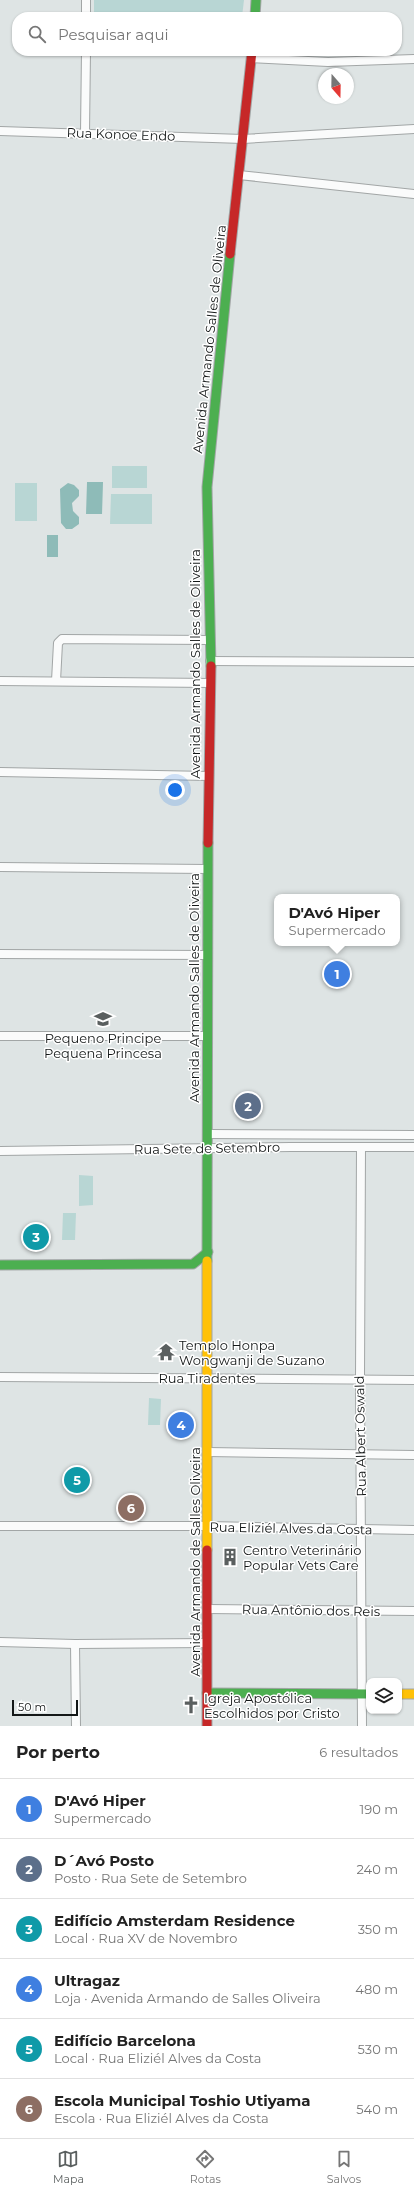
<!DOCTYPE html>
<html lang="pt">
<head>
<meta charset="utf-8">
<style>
	:root { --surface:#fff; --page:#f6f6f6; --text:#222; --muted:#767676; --line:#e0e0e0; --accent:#5a5f5f }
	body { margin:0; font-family:Montserrat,sans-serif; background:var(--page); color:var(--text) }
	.controls { position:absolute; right:12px; bottom:12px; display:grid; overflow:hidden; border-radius:8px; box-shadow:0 1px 3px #0004 }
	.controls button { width:36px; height:36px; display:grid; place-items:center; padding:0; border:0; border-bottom:1px solid var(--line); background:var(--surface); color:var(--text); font:20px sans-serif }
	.compass { position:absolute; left:318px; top:68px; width:36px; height:36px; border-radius:50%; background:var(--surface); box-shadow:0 1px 3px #0004; rotate:160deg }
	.scale { position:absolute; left:12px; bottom:10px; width:66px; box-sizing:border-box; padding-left:4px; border:2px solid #131717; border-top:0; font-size:11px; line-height:14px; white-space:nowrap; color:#131717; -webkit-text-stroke:3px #fff; paint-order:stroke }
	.you { position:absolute; left:175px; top:790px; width:14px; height:14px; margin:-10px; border:3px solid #fff; border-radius:50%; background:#1a73e8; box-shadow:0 0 0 6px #1a73e833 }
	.badge { display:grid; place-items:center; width:26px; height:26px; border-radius:50%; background:var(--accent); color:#fff; font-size:13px; font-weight:700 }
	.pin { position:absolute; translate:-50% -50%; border:2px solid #fff; box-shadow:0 1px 4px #0006 }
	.popup { position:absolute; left:274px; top:894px; width:126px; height:52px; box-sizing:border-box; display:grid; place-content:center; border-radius:8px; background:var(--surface); filter:drop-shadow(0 1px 3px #0005); font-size:13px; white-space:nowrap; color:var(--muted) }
	.popup b { font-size:15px; color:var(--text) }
	.popup::after { content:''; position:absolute; left:50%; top:100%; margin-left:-8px; border:8px solid transparent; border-top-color:var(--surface) }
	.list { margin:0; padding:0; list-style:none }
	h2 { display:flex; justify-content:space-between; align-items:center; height:52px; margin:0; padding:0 16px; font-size:17px }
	h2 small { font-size:13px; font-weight:400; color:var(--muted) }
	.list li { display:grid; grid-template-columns:26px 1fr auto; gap:12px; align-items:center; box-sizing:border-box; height:60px; padding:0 16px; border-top:1px solid var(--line) }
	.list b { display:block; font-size:15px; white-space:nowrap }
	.list p { margin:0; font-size:13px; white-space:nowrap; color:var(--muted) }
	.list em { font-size:13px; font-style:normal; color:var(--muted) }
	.icon { flex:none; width:22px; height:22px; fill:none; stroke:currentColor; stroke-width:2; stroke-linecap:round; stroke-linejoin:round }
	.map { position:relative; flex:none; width:414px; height:1726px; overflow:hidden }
	.search { position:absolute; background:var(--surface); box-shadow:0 1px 3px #0004; left:12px; right:12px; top:12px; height:44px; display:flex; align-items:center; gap:10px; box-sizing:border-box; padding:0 14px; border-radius:16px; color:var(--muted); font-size:15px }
	.sheet { height:412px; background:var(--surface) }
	nav { display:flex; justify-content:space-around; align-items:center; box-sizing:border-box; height:56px; border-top:1px solid var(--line); background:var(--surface); font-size:11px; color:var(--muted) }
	nav a { display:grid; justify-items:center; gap:2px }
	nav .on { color:var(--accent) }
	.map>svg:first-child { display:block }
	.green { fill:#b8d6d4 }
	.water { fill:#8ebbb8 }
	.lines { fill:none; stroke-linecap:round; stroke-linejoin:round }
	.street-casing { stroke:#a2a6a6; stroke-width:10 }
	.fast-casing { stroke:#a2a6a6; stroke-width:11 }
	.slow-casing { stroke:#a2a6a6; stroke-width:11 }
	.jam-casing { stroke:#a2a6a6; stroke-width:11 }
	.street { stroke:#fafbfb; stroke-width:8 }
	.fast { stroke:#4caf50; stroke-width:9 }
	.slow { stroke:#ffc107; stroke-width:9 }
	.jam { stroke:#c62828; stroke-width:9 }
	.labels { text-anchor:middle; stroke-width:3; stroke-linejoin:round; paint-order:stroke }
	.street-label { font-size:13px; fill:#131717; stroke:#fff }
	.poi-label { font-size:13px; fill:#131717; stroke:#fff; text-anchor:start }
</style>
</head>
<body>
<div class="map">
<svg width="414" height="1726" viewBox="0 0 414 1726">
	<rect width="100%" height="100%" fill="#dee4e4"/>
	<g class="green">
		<path d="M94,0H244L242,17H94Z"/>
		<rect x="112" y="466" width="35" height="22"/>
		<rect x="15" y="483" width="22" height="38"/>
		<path d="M111,494H152V524H110Z"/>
		<path d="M79,1175L93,1176V1205L79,1206Z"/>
		<path d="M63,1213H76L75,1240H62Z"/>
		<path d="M149,1398L161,1399L160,1425H148Z"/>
	</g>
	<g class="water">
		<path d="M87,482H103L102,514H86Z"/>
		<path d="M68,483L74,485L79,490V496L72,503L73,511L79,517V524L72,529H66L61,523L60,489Z"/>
		<rect x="47" y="535" width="11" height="22"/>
	</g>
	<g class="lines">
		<g class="street-casing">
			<g id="street">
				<path d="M86,17V0"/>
				<path d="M251,58L328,62L414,59"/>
				<path d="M0,131L243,139L414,129"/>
				<path d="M85,133L86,51"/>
				<path d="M239,175L414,194"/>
				<path d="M210,661L414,662"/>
				<path d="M0,681L211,683"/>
				<path d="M56,681L58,643L62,639L210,640"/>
				<path d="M0,772L209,776"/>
				<path d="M0,867L207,869"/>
				<path d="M0,954L207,955"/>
				<path d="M0,1036H207"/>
				<path d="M208,1134L414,1135"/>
				<path d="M361,1147L360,1379L362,1726"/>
				<path d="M0,1151L291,1147H414"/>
				<path d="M0,1377L414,1380"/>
				<path d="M208,1452L414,1455"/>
				<path d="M0,1526H208L414,1530"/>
				<path d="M208,1609L414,1611"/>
				<path d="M0,1642L75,1644L207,1643"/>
				<path d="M75,1644L76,1726"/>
			</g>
		</g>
		<g class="fast-casing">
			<g id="fast">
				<path d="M255,17L256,0"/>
				<path d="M211,666L207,487L230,254"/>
				<path d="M207,1261L208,843"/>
				<path d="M0,1265L193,1264L208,1252"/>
				<path d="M207,1693L369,1694"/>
			</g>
		</g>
		<g class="slow-casing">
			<g id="slow">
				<path d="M207,1261V1550"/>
				<path d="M399,1694H414"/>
			</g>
		</g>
		<g class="jam-casing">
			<g id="jam">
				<path d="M230,254L252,51"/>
				<path d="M208,843L211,666"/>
				<path d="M207,1550V1726"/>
			</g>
		</g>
		<use href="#street" class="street"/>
		<use href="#fast" class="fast"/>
		<use href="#slow" class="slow"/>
		<use href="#jam" class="jam"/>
	</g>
	<defs>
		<g id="school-bare" transform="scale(1.38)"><path d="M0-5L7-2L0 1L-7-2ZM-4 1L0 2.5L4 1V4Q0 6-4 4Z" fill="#5a5f5f" stroke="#fff" stroke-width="2.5" paint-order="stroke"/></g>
		<g id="temple-bare" transform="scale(1.38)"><path d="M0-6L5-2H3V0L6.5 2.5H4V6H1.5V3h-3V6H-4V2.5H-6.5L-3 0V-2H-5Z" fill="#5a5f5f" stroke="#fff" stroke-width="2.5" paint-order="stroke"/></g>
		<g id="building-bare" transform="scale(1.38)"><path d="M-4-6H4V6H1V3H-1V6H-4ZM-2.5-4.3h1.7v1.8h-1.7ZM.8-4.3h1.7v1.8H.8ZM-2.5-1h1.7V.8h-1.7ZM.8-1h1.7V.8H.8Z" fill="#5a5f5f" stroke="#fff" stroke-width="2.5" paint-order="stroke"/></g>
		<g id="church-bare" transform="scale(1.38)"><path d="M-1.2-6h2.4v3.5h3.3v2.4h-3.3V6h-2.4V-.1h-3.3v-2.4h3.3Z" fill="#5a5f5f" stroke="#fff" stroke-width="2.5" paint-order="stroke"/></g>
	</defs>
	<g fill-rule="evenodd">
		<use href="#school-bare" x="103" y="1019"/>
		<use href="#temple-bare" x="166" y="1352"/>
		<use href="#building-bare" x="230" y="1557"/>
		<use href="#church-bare" x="191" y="1705"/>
	</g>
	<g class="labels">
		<g class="street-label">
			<text transform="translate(121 134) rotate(2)" y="5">Rua Konoe Endo</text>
			<text transform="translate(209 339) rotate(-84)" y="5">Avenida Armando Salles de Oliveira</text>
			<text transform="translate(195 664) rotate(-90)" y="5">Avenida Armando Salles de Oliveira</text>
			<text transform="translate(194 988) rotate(-90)" y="5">Avenida Armando Salles de Oliveira</text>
			<text transform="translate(207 1148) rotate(-1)" y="5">Rua Sete de Setembro</text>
			<text x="207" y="1383">Rua Tiradentes</text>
			<text transform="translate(360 1436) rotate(-91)" y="5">Rua Albert Oswald</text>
			<text transform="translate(291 1528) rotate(1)" y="5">Rua Eliziél Alves da Costa</text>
			<text transform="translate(195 1562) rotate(-90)" y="5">Avenida Armando de Salles Oliveira</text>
			<text transform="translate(311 1610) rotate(1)" y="5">Rua Antônio dos Reis</text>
		</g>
		<g class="poi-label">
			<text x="103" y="1043" text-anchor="middle">Pequeno Principe<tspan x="103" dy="15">Pequena Princesa</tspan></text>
			<text x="179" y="1350">Templo Honpa<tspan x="179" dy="15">Wongwanji de Suzano</tspan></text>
			<text x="243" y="1555">Centro Veterinário<tspan x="243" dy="15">Popular Vets Care</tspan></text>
			<text x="204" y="1703">Igreja Apostólica<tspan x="204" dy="15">Escolhidos por Cristo</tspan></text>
		</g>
	</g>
</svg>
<div class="controls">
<button><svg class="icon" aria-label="layers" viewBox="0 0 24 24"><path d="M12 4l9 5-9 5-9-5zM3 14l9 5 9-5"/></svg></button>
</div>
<svg class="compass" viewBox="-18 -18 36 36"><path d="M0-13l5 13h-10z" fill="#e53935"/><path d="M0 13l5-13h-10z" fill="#767676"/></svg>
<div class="scale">50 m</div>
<div class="you"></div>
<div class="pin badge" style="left:337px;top:974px;background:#3f7fe0">1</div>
<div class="popup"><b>D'Avó Hiper</b>Supermercado</div>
<div class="pin badge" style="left:248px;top:1106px;background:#5c6f8a">2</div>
<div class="pin badge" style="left:36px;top:1237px;background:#0f9aa8">3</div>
<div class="pin badge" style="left:181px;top:1425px;background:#3f7fe0">4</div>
<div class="pin badge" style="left:77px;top:1480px;background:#0f9aa8">5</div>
<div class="pin badge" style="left:131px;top:1508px;background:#8d6e63">6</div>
<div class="search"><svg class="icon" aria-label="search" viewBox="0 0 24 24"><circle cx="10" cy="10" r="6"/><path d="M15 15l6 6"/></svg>Pesquisar aqui</div>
</div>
<section class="sheet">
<h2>Por perto<small>6 resultados</small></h2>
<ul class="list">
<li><span class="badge" style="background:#3f7fe0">1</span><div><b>D'Avó Hiper</b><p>Supermercado</p></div><em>190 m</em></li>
<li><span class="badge" style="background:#5c6f8a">2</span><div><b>D´Avó Posto</b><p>Posto · Rua Sete de Setembro</p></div><em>240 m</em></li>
<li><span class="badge" style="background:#0f9aa8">3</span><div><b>Edifício Amsterdam Residence</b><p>Local · Rua XV de Novembro</p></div><em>350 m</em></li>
<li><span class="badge" style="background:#3f7fe0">4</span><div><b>Ultragaz</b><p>Loja · Avenida Armando de Salles Oliveira</p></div><em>480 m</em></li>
<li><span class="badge" style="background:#0f9aa8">5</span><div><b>Edifício Barcelona</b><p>Local · Rua Eliziél Alves da Costa</p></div><em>530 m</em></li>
<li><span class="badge" style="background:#8d6e63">6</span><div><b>Escola Municipal Toshio Utiyama</b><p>Escola · Rua Eliziél Alves da Costa</p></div><em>540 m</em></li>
</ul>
</section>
<nav>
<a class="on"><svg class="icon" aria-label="map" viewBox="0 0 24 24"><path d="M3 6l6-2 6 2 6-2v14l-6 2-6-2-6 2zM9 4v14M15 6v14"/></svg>Mapa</a>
<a><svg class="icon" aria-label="directions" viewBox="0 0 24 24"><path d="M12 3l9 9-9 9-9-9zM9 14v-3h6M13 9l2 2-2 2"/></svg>Rotas</a>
<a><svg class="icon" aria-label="saved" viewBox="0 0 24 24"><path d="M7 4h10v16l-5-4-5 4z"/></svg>Salvos</a>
</nav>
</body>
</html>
